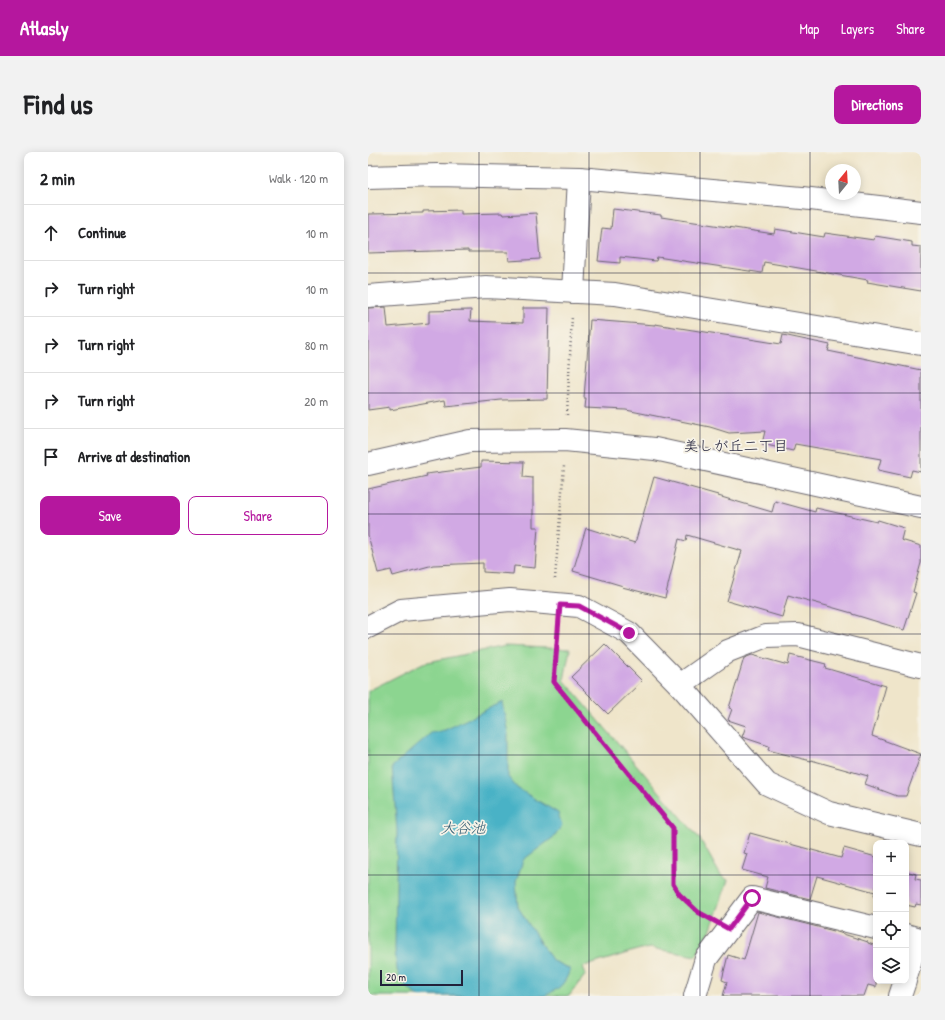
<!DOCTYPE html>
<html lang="en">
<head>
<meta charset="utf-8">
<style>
	:root { --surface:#fff; --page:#f2f2f2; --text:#202124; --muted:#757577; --line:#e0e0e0; --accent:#b5179e }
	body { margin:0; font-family:"Patrick Hand","Klee One",sans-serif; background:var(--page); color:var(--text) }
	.controls { position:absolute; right:12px; bottom:12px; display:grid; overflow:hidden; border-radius:8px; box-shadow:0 2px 10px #0003 }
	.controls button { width:36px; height:36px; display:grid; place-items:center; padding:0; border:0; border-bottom:1px solid var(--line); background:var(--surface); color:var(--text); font:20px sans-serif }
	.compass { position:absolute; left:457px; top:12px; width:36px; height:36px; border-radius:50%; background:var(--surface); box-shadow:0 2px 10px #0003; rotate:18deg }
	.scale { position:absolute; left:12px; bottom:10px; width:83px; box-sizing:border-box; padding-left:4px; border:2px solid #22223b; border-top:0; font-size:11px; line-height:14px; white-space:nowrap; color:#22223b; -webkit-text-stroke:3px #f7f3e8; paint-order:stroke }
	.stop { position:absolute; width:12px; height:12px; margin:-9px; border:3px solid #b5179e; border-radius:50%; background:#fff }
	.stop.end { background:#b5179e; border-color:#fff; box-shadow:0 1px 4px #0008 }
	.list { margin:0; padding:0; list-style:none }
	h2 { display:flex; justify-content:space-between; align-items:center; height:52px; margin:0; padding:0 16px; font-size:17px }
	h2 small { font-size:13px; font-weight:400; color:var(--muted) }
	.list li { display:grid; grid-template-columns:26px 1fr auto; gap:12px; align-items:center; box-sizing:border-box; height:56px; padding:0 16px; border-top:1px solid var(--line) }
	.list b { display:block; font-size:15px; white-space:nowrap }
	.list em { font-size:13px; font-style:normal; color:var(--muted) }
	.actions { display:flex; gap:8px; padding:12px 16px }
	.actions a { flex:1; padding:9px 0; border:1px solid var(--accent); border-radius:8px; text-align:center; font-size:14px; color:var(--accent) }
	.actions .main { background:var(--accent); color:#fff }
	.icon { flex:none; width:22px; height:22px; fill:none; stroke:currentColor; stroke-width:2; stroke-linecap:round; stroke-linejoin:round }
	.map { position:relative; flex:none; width:553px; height:844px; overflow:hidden; border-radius:8px }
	header { display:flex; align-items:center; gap:24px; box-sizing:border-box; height:56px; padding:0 20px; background:var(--accent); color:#fff }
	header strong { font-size:19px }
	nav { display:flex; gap:22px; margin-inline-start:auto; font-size:14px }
	.intro { display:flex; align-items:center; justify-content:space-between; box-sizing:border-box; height:96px; padding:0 24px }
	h1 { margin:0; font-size:28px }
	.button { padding:10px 18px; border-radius:8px; background:var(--accent); color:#fff; font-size:14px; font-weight:700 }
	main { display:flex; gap:24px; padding:0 24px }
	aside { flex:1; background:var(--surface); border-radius:8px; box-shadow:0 2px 10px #0003 }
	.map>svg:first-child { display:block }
	.green { fill:#8cd590; stroke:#577c66 }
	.water { fill:#48b2c6; stroke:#356a80 }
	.building { fill:#d1a9e4 }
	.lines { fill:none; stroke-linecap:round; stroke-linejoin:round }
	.minor-casing { stroke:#6a666d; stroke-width:24 }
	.tertiary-casing { stroke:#6a666d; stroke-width:24 }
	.path { stroke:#6a666d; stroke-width:2.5; stroke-dasharray:1 3; stroke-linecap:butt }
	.minor { stroke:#fff; stroke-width:22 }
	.tertiary { stroke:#fff; stroke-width:22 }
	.route { stroke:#b5179e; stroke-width:5 }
	.grid { fill:none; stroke:#22223b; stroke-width:1; stroke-opacity:0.55 }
	.labels { text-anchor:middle; stroke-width:3.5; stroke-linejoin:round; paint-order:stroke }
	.neighbourhood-label { font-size:15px; fill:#22223b; stroke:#f7f3e8 }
	.water-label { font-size:15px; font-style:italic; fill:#315c73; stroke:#f7f3e8 }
</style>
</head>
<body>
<header>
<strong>Atlasly</strong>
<nav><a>Map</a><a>Layers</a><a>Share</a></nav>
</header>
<div class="intro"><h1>Find us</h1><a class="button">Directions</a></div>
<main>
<aside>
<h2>2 min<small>Walk · 120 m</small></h2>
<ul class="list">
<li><svg class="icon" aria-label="ahead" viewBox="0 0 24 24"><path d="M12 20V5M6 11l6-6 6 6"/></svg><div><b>Continue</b></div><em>10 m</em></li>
<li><svg class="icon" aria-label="right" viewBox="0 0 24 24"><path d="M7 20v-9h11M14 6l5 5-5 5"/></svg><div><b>Turn right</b></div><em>10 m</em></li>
<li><svg class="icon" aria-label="right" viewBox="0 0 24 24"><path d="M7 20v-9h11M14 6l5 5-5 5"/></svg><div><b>Turn right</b></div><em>80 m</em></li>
<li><svg class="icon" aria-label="right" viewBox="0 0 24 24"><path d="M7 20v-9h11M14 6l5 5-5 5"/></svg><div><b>Turn right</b></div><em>20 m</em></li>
<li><svg class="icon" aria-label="arrive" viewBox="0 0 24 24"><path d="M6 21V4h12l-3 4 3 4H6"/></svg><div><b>Arrive at destination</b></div></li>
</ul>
<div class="actions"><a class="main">Save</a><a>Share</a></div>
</aside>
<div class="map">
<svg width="553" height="844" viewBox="0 0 553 844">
	<rect width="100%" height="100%" fill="#f7f3e8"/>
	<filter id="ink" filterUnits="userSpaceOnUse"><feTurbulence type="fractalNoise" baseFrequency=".025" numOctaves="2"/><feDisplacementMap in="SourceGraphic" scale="8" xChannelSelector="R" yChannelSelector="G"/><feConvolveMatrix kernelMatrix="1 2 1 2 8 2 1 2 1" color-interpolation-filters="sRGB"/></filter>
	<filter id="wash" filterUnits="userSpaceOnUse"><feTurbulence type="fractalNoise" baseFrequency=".012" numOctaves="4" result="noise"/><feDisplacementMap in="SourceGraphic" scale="16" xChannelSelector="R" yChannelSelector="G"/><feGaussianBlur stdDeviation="0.9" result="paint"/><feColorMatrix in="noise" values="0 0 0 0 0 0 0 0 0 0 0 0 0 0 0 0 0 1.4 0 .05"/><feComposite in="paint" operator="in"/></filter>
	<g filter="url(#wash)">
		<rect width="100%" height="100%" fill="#efe5ca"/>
		<path class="green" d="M137,494L202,497L196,528L332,687L353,724L360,728L343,777L328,804L283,796L269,798L215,815L218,822L201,844H0V539L55,511Z"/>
		<path class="water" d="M134,550L140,582V625L149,636L190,661L194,673L187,684L155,708L148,730L150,755L173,792L185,809L202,817C197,833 191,837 176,844H49L34,830L29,818L27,797L29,679L24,615L63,581L77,578Z"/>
		<g id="blocks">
			<g class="building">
				<path d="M245,57L293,63V65L406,82L407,77L456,85L457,81L506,88L507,84L544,90V94L553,95V139L499,130L500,128L396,110L394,121L289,105L288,109L252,105V111L230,109L234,76L243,77Z"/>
				<path d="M93,58V62L134,61L135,63L168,61L172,107L141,109L140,100H100V98L0,101V62L55,61V59Z"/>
				<path d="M18,155L20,175L61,171V159L103,158L102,169L155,171V156H181L179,247L133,248L78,254L77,248L22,258V255L0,258V156Z"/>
				<path d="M222,168L287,173V172L413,192L415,183L462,193L460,199L553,218V320L544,318L542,325L510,318L513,307L427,292L425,299L394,292L397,279L361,281L342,275L258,258L217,256L218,246H216Z"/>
				<path d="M113,309L156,310L155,325L165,326V375H170L167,416L146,414L145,422L115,420V411L65,413L25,424L23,418L10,421L0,383V337L59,324L58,322L113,315Z"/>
				<path d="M286,325L350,343V344L404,360L407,349L447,360L448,356L509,370L510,368L536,376L533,388L553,394V411L545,440L548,441L536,478L484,462V461L420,443L414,465L359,449L374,399L319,383L318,389L311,387L297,446L254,435L255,434L205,419L218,376L267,391Z"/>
				<path d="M237,492L274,529L240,562L203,525Z"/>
				<path d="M384,503L420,513L422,503L458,512L457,516L518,534L504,584L553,602L538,644H529L497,632L500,624L443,608V609L400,598L401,594L374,585L378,574L360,568L364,557L361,556L376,506Z"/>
				<path d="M382,681L473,706L476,696L508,705V744L506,743L507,740L449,724L442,747L397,736L400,725L374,718L379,702L376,701Z"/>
				<path d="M538,719L548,722L547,727L553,728V753L548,752L547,755L538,753Z"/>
				<path d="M390,760L466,779L500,790V791L508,794V835L500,833L496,844H355L359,830L354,828L360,803L376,808Z"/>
			</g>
		</g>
	</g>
	<g filter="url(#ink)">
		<use href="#blocks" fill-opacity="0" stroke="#6a666d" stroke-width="1"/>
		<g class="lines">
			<g class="minor-casing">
				<g id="minor">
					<path d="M205,140L211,26"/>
					<path d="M0,144L118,135L247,142L553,192"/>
					<path d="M0,312L102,289L197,288L287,297L553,355"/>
					<path d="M0,475L33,458L142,448L211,454L261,481L312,533L399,632L461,661L553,683"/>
					<path d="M312,533L360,499L398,484L430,483L553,514"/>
					<path d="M538,783L549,786L538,825"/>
					<path d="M327,844L338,807L384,746L508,776"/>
					<path d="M532,844L537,829"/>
				</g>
			</g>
			<g class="tertiary-casing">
				<path id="tertiary" d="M0,25L69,23L211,26L434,46L553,60"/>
			</g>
			<g class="path">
				<path d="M199,263L204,164"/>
				<path d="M187,427L196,314"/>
				<path d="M190,477L185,530L305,676V732L311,742L329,760L338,764"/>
			</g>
			<use href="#minor" class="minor"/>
			<use href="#tertiary" class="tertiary"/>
		</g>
	</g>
	<g class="lines" filter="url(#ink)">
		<path class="route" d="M261,481L211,454L192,453L186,530L305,676V732L311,742L330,760L361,777L384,746"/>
	</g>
	<path class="grid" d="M111,0V844M221,0V844M332,0V844M442,0V844M0,121H553M0,241H553M0,362H553M0,482H553M0,603H553M0,723H508M538,723H553"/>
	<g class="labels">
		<g class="neighbourhood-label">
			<text x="368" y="299">美しが丘二丁目</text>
		</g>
		<g class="water-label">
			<text x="95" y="681">大谷池</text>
		</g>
	</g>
</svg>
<div class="controls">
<button>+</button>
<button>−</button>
<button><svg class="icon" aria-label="locate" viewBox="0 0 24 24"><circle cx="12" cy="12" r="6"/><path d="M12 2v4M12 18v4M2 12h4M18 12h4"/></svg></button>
<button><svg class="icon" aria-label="layers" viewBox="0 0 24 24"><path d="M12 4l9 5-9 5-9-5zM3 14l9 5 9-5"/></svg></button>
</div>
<svg class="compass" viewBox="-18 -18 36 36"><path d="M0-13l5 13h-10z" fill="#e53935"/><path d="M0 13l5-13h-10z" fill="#757577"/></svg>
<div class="scale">20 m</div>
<div class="stop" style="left:384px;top:746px"></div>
<div class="stop end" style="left:261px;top:481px"></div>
</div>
</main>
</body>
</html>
